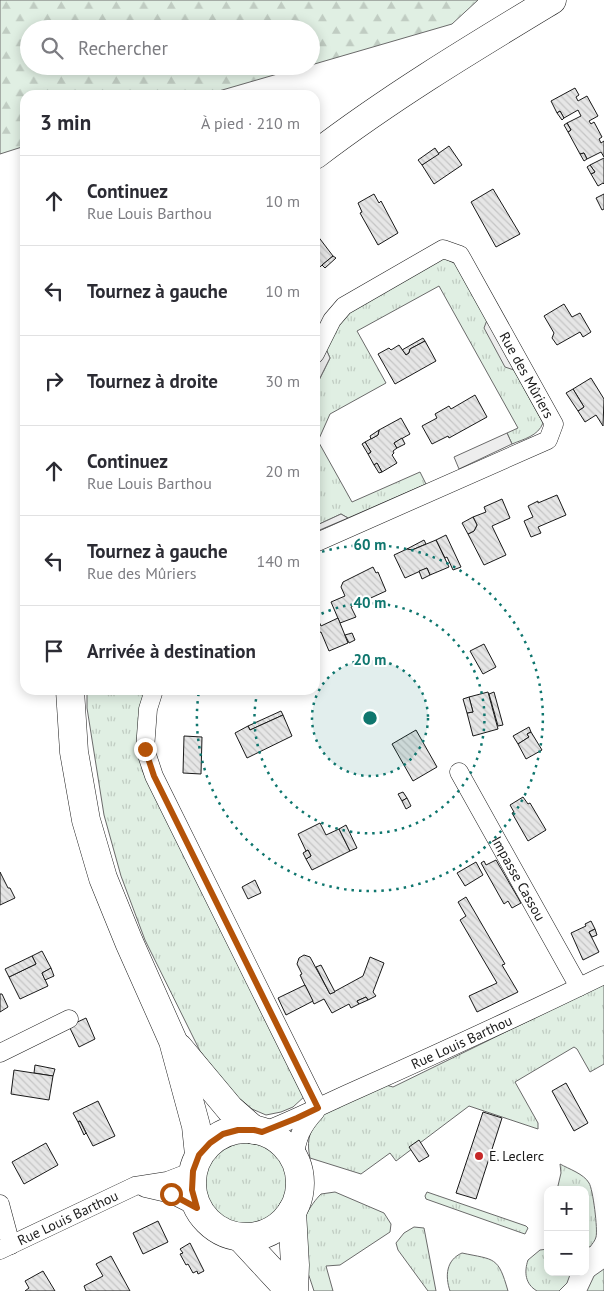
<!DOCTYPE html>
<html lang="fr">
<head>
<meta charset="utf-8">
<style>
	:root { --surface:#fff; --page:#f2f2f3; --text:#2b2b33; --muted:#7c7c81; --line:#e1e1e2 }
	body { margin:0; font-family:"PT Sans",sans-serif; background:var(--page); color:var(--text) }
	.controls { position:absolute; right:15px; bottom:15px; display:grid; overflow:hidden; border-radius:10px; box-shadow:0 2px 12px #0003 }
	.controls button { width:45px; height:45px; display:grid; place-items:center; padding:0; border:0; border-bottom:1px solid var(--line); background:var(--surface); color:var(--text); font:25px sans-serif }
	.stop { position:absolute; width:15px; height:15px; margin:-11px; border:4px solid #b45309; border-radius:50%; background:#fff }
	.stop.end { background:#b45309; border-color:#fff; box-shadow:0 1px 5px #0008 }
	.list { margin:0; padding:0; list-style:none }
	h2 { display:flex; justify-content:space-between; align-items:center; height:65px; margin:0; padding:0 20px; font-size:21px }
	h2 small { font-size:16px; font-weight:400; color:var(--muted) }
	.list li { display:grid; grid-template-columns:32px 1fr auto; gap:15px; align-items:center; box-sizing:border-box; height:90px; padding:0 20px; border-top:1px solid var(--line) }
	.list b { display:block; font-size:19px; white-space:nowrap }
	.list p { margin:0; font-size:16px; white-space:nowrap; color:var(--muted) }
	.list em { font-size:16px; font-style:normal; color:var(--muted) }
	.icon { flex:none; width:28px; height:28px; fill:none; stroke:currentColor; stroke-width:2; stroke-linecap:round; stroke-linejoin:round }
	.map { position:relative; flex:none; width:604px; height:1291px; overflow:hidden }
	.search { position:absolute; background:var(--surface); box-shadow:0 2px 12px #0003; left:20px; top:20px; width:300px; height:55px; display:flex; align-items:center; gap:12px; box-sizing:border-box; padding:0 18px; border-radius:28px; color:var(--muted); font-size:19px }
	.panel { position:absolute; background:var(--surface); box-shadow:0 2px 12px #0003; left:20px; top:90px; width:300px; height:605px; border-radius:15px }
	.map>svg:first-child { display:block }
	.grass { fill:url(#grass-tufts); stroke:#6a6a6a }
	.forest { fill:url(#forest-firs); stroke:#6a6a6a }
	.parking { fill:#ededed; stroke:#6a6a6a }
	.building { fill:url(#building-back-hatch); stroke:#1a1a1a }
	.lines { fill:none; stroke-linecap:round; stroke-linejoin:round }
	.street-casing { stroke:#1a1a1a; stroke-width:19 }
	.primary-casing { stroke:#1a1a1a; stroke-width:29 }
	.street { stroke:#fff; stroke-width:18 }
	.primary { stroke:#fff; stroke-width:28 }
	.route { stroke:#b45309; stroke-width:6 }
	.ring { fill:none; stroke:#0f766e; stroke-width:2.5; stroke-dasharray:2.5 5 }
	.poi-dot { fill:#c62828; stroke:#fff; stroke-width:2 }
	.labels { text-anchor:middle; stroke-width:4; stroke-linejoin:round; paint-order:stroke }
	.street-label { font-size:14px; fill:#1a1a1a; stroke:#fff }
	.poi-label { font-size:14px; fill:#1a1a1a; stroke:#fff; text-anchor:start }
	.centre { fill:#0f766e; stroke:#fff; stroke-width:2.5 }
	.ring-label { font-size:15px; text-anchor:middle; font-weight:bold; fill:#0f766e; stroke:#fff; stroke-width:4; stroke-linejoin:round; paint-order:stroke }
</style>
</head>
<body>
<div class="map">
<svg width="604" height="1291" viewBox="0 0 604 1291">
	<defs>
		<pattern id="grass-tufts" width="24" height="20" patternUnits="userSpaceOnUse" patternTransform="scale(1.25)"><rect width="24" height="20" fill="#e0efe3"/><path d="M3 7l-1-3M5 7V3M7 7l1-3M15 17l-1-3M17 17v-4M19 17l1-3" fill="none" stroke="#c0ccc2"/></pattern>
		<pattern id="forest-firs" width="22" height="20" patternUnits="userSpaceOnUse" patternTransform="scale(1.25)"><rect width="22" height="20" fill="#e0efe3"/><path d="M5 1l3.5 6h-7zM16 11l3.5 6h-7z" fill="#c0ccc2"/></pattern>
		<pattern id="building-back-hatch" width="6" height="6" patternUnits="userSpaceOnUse" patternTransform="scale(1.25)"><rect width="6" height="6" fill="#e6e6e6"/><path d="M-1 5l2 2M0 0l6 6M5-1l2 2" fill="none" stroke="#c5c5c5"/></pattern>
	</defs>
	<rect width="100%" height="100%" fill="#fff"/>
	<g class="grass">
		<path d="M444,258L456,264L543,423C538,436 524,439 512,444L507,433L518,428L439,286L357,331L386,383L330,414L318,441L352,502L420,472L426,484L348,518L341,514L315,526V388L330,358L326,349L338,324L352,309Z"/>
		<path d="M87,690H146L137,739L143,772L306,1095L293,1107L281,1112L266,1115L252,1109L234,1094L200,1051L145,940L121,876L104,815L87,708Z"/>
		<path d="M604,984V1064L590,1072L577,1049L574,1047L515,1082L538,1123V1129L469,1106L396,1161L390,1153L361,1174L310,1158C307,1144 308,1133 317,1121C326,1108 371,1092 386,1085L393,1087Z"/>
		<circle cx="247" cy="1183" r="43"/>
		<path d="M560,1164C569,1169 584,1174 589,1183C593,1189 598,1230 596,1237C595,1241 592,1244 590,1247L586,1246L585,1244V1190H557L561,1173Z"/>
		<path d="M335,1192L384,1213L391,1224L390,1232L340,1265L326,1266L333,1291H314C309,1275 302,1258 299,1242C297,1226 311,1204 321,1194Z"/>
		<path d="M427,1192L526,1226L528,1228L525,1234L522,1233L426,1199L425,1196Z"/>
		<path d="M414,1227L424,1228L436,1291H428L398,1250L396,1243L404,1233Z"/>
		<path d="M548,1249V1272H571L567,1283L559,1291H537C525,1284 524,1272 528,1260L540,1250Z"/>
		<path d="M462,1253C495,1260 498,1256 508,1291H450C445,1276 446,1260 462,1253Z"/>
		<path d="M604,1269V1291H587L594,1276Z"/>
	</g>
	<path class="forest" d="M0,0H478L452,24L311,65V29H29V66H305L205,95H25V146L0,154Z"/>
	<g class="parking">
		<path d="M487,320L514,370L505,367L484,328Z"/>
		<path d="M326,349L330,358L315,388V372Z"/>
		<path d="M507,433L512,444L459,469L454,457Z"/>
		<path d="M341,514L348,518L315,532V526Z"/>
	</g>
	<g class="building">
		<path d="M575,88L579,95L576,97L578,101L587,96L598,116L589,121L591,124L594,122L602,137L599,139L601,143L604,141V157L601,152L587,159L584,153L580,154L568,132L571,130L567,123L581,116L578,110L564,118L560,111L557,113L551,101Z"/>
		<path d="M560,111L564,118L562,120L557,113Z"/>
		<path d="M567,123L571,130L568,132L564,125Z"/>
		<path d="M449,146L462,165L434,184L422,165Z"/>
		<path d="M435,148L439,154L422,165L418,160Z"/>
		<path d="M584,153L587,159L584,161L580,154Z"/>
		<path d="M604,158V184L603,183L598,186L591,174L595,172L590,165Z"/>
		<path d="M590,165L595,172L591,174L587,167Z"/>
		<path d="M493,189L520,234L496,247L471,202Z"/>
		<path d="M374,194L379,203L381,201L398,233L378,245L360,213L362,212L358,203Z"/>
		<path d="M604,194V209L602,210L596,198Z"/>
		<path d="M317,235L333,256L315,271V237Z"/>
		<path d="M333,256L336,258L325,268L322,265Z"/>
		<path d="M564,304L572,317L580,313L591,332L583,337L580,332L557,345L552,338L554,333L544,316Z"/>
		<path d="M423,338L425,341L410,349L409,353L406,355L402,350Z"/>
		<path d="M425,341L436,361L395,384L378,354L389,348L391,350L399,345L406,355L409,353L410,349Z"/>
		<path d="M591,378L604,399L603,426L596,415L585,422L578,411L584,407L573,389Z"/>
		<path d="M573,389L584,407L578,411L566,393Z"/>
		<path d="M475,395L487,417L449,438L448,436L432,444L422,426L437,418L435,414L449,406L451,409Z"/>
		<path d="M401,418L410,434L394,443L397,448L393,451L394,453L392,455L397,463L382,472L377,463L374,465L368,454L371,452L365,442L378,435L379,430Z"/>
		<path d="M379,430L378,435L371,439L370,436Z"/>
		<path d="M402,438L405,444L397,448L394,443Z"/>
		<path d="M365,442L371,452L368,454L362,444Z"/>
		<path d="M377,463L382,472L379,473L374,465Z"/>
		<path d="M557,495L566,515L538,527L541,533L531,537L524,521L533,517L528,506L538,501V503Z"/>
		<path d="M502,499L510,518L492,526L506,555L484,565L468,534L474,531L477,525L473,517L486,512L484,507Z"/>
		<path d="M473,517L477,525L474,531L468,534L462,523Z"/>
		<path d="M446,535L461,567L453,570L447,557L445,558L436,540Z"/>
		<path d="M424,540L426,544L412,550L407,549Z"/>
		<path d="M436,540L449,567L430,575L427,568L405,578L394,555L407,549L412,550Z"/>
		<path d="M373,567L376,573L378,572L386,591L351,607L356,617L340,623L331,602L345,596L341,587L343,582Z"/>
		<path d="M427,568L430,575L422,579L419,571Z"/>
		<path d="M315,613L321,626L338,618L348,643L329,651L321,632L315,634Z"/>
		<path d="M352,633L355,640L349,643L345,635Z"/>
		<path d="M484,644L496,667L483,674L470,651Z"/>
		<path d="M488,692L498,729L473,736L467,713L473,712L469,697Z"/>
		<path d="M494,692L503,725L498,726L489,694Z"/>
		<path d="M469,697L473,712L467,713L463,699Z"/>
		<path d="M281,711L283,715L250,730L248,726Z"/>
		<path d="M283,715L292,736L247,758L235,733L248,726L250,730Z"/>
		<path d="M529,727L531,732L527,734L529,737L518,744L513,736Z"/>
		<path d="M416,730L437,767L413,781L392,744Z"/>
		<path d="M531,732L542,750L526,759L518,744L529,737L527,734Z"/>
		<path d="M184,736L202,737L201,774L183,773Z"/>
		<path d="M403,792L407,798L402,801L398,794Z"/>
		<path d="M523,797L528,804L530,803L546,830L528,841L512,813L514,812L510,805Z"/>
		<path d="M407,798L411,806L406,809L402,801Z"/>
		<path d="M320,823L326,835L339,829L350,851L312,870L306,859L311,856L308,850L306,851L298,834Z"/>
		<path d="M346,825L357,848L350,851L339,829Z"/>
		<path d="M308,850L311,856L306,859L303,853Z"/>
		<path d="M496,860L521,903L512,908L508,901L504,904L481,863L484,861L486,865Z"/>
		<path d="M476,862L483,875L465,886L457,873Z"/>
		<path d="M0,872L8,888H10L15,898L0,905Z"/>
		<path d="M255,880L261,893L248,899L242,887Z"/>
		<path d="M466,897L505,964L502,965L518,992L477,1012L469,996L497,983L460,920L466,916L458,902Z"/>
		<path d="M591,921L595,929L589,932L599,952L583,960L571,933L586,926L585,924Z"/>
		<path d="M595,929L597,935L592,937L589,932Z"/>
		<path d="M42,951L51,968L42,973L48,986L20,999L9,977L36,964L32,956Z"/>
		<path d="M304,955L310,957L330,994L363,976L370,957L384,963L373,992L376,996L368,1000L366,997L357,1001L359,1004L351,1008L349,1004L332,1013L324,999L314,1004L300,975L302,974L297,964L299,958Z"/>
		<path d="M32,956L36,964L9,977L5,969Z"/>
		<path d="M321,965L335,992L330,994L316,967Z"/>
		<path d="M51,968L54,976L45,980L42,973Z"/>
		<path d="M305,985L313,1001L286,1015L278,998Z"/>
		<path d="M0,994H2L8,1007L0,1012Z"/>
		<path d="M366,997L368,1000L359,1004L357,1001Z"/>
		<path d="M86,1018L95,1039L79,1047L69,1026Z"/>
		<path d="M35,1065L55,1069L53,1076L34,1073Z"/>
		<path d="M14,1070L53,1076L49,1100L11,1094Z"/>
		<path d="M566,1083L588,1123L574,1131L552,1091Z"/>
		<path d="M98,1101L115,1136L93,1146L80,1121L78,1122L73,1113Z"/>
		<path d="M483,1112L502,1118L476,1199L456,1193Z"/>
		<path d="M80,1121L86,1133L84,1135L78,1122Z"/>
		<path d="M419,1140L429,1156L419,1162L409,1147Z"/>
		<path d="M46,1143L58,1165L24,1184L12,1162Z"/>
		<path d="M158,1221L168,1242L143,1254L133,1233Z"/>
		<path d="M190,1243L204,1271L198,1274L197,1271L193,1273L188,1264L186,1265L180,1254L183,1253L180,1249Z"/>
		<path d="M111,1256L130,1291H86L84,1286L103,1276L96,1264Z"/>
		<path d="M43,1271L55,1291H25L29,1288L25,1281Z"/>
	</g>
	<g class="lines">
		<g class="street-casing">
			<g id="street">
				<path id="s1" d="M315,354L332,320L344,306L443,249L460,255L554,424L548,440L315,543"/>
				<path d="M154,690L148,709L145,749L154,776L318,1107"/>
				<path id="s2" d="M459,772L579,987"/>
				<path d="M0,1053L69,1019"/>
				<path id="s3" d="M262,1132C294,1120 324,1104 356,1090C439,1053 522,1015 604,975"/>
				<path d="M294,1159C297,1138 301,1127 316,1111"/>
				<path d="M145,1188L171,1194L197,1207"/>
				<path d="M0,1204L11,1245"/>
				<path id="s4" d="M0,1250L135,1186L167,1181L193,1171"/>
			</g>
		</g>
		<g class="primary-casing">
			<g id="primary">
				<path d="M315,155C391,97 471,49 552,0"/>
				<path d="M70,690L74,752L86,820L103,878L129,942L173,1041L196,1126L199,1155"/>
				<path d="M179,1048L230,1109L254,1130"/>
				<circle cx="246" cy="1183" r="54"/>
				<path d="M292,1211L295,1265L294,1291"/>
				<path d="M240,1237L290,1291"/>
			</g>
		</g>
		<use href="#street" class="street"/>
		<use href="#primary" class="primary"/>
	</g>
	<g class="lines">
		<path class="route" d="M145,749L154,776L318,1108L297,1118L262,1132L254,1130H238L223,1134L210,1143L199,1155L193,1171L192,1190L197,1208L171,1194"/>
	</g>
	<circle cx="370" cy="718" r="58" fill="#0f766e" fill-opacity=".12"/>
	<g class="ring">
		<circle cx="370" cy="718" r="58"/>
		<path d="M315 617A115 115 0 1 1 258 690"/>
		<path d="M315 554A173 173 0 1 1 199 691"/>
	</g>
	<circle class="poi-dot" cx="479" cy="1156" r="5"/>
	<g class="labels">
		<g class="street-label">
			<text dy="5" stroke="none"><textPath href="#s1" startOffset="326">Rue des Mûriers</textPath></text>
			<text dy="5" stroke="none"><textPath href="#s2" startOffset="122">Impasse Cassou</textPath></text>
			<text dy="5" stroke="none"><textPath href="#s3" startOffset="219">Rue Louis Barthou</textPath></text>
			<text dy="5" stroke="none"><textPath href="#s4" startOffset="75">Rue Louis Barthou</textPath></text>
		</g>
		<g class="poi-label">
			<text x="489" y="1161">E. Leclerc</text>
		</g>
	</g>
	<circle cx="370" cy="718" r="8" class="centre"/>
	<g class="ring-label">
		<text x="370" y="550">60 m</text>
		<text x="370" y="608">40 m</text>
		<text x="370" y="665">20 m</text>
	</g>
</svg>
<div class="controls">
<button>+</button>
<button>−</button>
</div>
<div class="stop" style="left:171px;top:1194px"></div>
<div class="stop end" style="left:145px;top:749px"></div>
<div class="search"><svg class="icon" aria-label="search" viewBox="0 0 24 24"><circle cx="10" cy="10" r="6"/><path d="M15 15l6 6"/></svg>Rechercher</div>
<section class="panel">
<h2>3 min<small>À pied · 210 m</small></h2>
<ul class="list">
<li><svg class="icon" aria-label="ahead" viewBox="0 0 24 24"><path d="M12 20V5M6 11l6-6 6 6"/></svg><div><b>Continuez</b><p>Rue Louis Barthou</p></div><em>10 m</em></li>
<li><svg class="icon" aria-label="left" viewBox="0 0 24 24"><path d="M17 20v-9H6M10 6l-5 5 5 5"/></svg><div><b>Tournez à gauche</b></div><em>10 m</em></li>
<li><svg class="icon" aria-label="right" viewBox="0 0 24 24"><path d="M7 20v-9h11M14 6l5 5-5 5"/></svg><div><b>Tournez à droite</b></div><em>30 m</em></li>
<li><svg class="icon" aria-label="ahead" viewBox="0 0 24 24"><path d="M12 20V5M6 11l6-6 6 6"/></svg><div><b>Continuez</b><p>Rue Louis Barthou</p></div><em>20 m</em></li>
<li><svg class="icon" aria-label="left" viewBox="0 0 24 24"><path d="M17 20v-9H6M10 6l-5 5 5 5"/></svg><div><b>Tournez à gauche</b><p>Rue des Mûriers</p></div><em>140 m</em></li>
<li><svg class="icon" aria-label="arrive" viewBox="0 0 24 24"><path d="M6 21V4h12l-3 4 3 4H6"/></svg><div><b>Arrivée à destination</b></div></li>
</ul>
</section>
</div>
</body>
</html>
